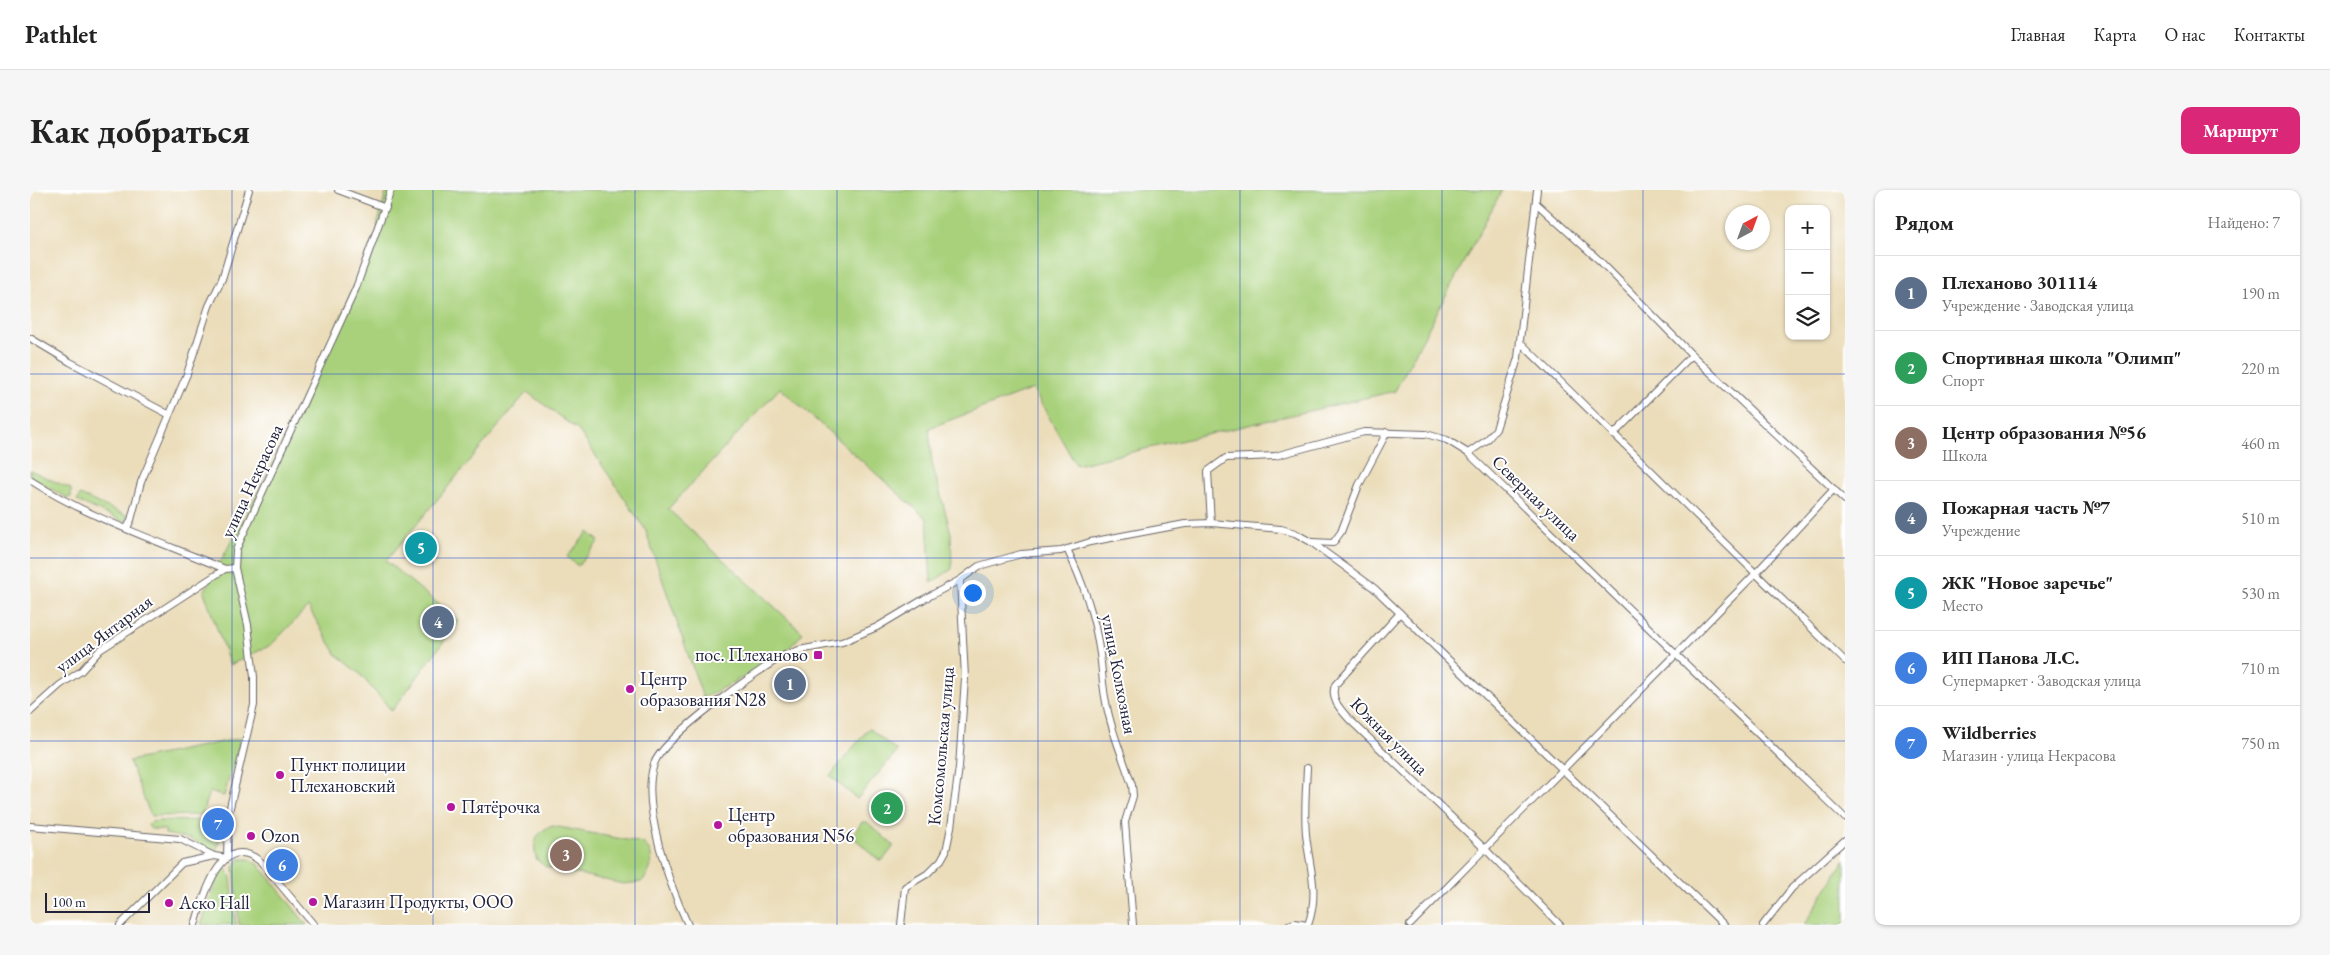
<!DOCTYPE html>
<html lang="ru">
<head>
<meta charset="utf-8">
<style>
	:root { --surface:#fff; --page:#f6f6f6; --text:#222; --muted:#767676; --line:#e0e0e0; --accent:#db2777 }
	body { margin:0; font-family:"EB Garamond",serif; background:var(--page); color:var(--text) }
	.controls { position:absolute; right:15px; top:15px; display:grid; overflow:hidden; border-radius:10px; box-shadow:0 1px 4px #0004 }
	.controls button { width:45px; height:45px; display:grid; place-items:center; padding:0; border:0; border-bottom:1px solid var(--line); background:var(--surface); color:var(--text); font:25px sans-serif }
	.compass { position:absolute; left:1695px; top:15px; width:45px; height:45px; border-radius:50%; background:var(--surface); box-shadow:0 1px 4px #0004; rotate:41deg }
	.scale { position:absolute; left:15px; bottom:12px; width:105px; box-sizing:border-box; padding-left:5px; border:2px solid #22223b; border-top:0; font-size:14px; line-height:18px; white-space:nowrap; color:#22223b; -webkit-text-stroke:4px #fff; paint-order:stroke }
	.you { position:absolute; left:942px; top:402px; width:18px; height:18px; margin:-12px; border:4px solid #fff; border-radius:50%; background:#1a73e8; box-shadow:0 0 0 8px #1a73e833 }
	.badge { display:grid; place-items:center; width:32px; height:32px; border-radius:50%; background:var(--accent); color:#fff; font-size:16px; font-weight:700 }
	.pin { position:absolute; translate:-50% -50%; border:2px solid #fff; box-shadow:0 1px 5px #0006 }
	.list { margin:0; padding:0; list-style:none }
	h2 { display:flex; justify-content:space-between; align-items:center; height:65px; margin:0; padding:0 20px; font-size:21px }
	h2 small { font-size:16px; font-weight:400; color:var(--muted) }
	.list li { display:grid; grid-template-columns:32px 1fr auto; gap:15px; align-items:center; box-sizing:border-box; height:75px; padding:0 20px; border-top:1px solid var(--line) }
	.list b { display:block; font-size:19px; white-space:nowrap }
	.list p { margin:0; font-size:16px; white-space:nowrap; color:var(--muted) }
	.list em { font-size:16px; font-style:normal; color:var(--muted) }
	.icon { flex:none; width:28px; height:28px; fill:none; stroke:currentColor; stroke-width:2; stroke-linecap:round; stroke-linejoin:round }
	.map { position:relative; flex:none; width:1815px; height:735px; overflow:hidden; border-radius:10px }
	header { display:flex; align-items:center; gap:30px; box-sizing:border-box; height:70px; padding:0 25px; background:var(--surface); border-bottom:1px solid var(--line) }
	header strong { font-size:24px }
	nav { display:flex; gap:28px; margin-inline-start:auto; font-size:18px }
	.intro { display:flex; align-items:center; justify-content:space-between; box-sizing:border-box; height:120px; padding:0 30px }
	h1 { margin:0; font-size:35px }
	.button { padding:12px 22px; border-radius:10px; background:var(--accent); color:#fff; font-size:18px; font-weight:700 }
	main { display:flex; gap:30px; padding:0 30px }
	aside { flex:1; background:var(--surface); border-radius:10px; box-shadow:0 1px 4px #0004 }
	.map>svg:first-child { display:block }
	.green { fill:#a9d17c; stroke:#667a5c }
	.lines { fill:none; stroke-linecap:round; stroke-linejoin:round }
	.street-casing { stroke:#686367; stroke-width:8 }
	.street { stroke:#fff; stroke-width:6 }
	.grid { fill:none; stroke:#1d4ed8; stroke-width:1; stroke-opacity:0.55 }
	.poi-dot { fill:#b5179e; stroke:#fff; stroke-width:2 }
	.labels { text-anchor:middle; stroke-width:4; stroke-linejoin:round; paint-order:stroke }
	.street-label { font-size:18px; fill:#22223b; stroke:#fff }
	.poi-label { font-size:18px; fill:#22223b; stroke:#fff; text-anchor:start }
</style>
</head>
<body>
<header>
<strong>Pathlet</strong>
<nav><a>Главная</a><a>Карта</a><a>О нас</a><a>Контакты</a></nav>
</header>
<div class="intro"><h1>Как добраться</h1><a class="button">Маршрут</a></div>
<main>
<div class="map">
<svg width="1815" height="735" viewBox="0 0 1815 735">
	<rect width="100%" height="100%" fill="#fff"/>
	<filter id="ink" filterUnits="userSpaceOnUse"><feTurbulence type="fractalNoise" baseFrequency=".02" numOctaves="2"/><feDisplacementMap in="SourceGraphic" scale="10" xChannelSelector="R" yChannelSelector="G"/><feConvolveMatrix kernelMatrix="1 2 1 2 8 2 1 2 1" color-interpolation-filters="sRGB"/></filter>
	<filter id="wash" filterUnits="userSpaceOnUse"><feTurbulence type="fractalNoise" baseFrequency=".0096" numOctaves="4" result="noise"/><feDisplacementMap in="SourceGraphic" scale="20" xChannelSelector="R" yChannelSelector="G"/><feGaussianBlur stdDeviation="1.12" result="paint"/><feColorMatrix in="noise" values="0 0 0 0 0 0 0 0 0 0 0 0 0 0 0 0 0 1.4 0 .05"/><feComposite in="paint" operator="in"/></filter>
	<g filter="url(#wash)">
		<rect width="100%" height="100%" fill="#ebddba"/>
		<g class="green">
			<path d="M357,0H1472L1365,201L1046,275L1003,199L899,238L902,273L921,343L922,379L901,393L897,329L750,198L638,319L773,443L749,469L673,508L615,339L549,241L497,202L356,371L429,431L362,521L328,482L307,465L278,417L241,455L200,475L174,402L269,226L349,37L347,36Z"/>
			<path d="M0,280L41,299V307L37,308L0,287Z"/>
			<path d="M50,305L98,326L95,332L47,311Z"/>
			<path d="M558,342L569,351L548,376L537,367Z"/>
			<path d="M839,538L867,561L827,609L800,586Z"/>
			<path d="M211,548L194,606L179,602L172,625L121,626L99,571Z"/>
			<path d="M180,630L179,642H190V649L186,661L175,658L161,649L135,644V640L121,639L118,636L121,632L129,631Z"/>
			<path d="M832,632H837L863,655V657L853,670H849L822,646Z"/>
			<path d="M523,636L613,653C626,663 623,682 611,692L593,694L516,677L507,670C501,655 506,640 523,636Z"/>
			<path d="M209,669H219L229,675L277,735H209L204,677Z"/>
			<path d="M1815,669V735H1774Z"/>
			<path d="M196,679L201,687L206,735H171L189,683L192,680Z"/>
		</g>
	</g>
	<g filter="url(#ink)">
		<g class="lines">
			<g class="street-casing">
				<g id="street">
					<path d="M308,0L356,18"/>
					<path d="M1506,13L1570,71L1662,165L1815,310"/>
					<path d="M0,148L40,172L138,224"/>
					<path d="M1490,152L1815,471"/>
					<path d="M1583,245L1662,165"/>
					<path d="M1438,263L1457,250L1466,239L1488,168L1507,0"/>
					<path d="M0,290C58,328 131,352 195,379L205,378"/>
					<path d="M1181,333L1178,281L1196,268L1245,266L1334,242L1396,244L1417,250L1438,263L1815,628"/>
					<path d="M97,338L101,330L111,292L157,184L179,116L192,89L219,0"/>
					<path d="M1282,352L1303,353L1311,342L1329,295L1357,242"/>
					<path d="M1037,359C1052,390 1064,424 1069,458C1072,474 1072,491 1075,507C1080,537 1092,566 1102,595L1103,606L1095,632L1103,735"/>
					<path d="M1370,423L1305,495C1300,509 1310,519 1319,529L1459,663L1530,735"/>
					<path d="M0,522L30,495L51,481L70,460L195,379"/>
					<path d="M1277,578C1276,600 1274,622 1276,644C1279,677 1290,701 1278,735"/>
					<path d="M0,636L150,649L184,666"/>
					<path d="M197,668L198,626L224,515V487L218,435L205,378L206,360L326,98L361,0"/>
					<path d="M90,735L152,673L184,666L197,668"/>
					<path d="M165,735C173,709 191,638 231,672L284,735"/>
					<path d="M658,735C640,696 610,615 624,574C633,547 728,480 755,465L769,460L812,452L847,437L894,409L930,390L949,376L991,364L1031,361L1060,352L1155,334L1181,333L1251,339L1265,343L1281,352L1344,398L1694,735"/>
					<path d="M871,735L875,697L897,684L911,670L916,661L921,637L929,577L935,488L930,390"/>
					<path d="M1258,735L1265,733L1277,735"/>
					<path d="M1380,735L1725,384L1804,299"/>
					<path d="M1733,735L1762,698L1815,650"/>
				</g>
			</g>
			<use href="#street" class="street"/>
		</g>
	</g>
	<path class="grid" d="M202,0V735M403,0V735M605,0V735M807,0V735M1008,0V735M1210,0V735M1412,0V735M1613,0V735M0,184H1815M0,368H1815M0,551H1815"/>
	<g class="poi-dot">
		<rect x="783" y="460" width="10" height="10" rx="2.5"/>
		<circle cx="600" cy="499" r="5"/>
		<circle cx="250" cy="585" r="5"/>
		<circle cx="421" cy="617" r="5"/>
		<circle cx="688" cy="635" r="5"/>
		<circle cx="221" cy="646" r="5"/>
		<circle cx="283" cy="712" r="5"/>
		<circle cx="139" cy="713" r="5"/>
	</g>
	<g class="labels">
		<g class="street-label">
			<text transform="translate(222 291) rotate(-65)" y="6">улица Некрасова</text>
			<text transform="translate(1506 308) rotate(44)" y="6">Северная улица</text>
			<text transform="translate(74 444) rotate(-37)" y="6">улица Янтарная</text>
			<text transform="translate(1089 484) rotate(79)" y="6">улица Колхозная</text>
			<text transform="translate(1359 546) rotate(45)" y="6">Южная улица</text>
			<text transform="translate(911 556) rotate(-85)" y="6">Комсомольская улица</text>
		</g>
		<g class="poi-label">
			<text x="778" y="471" text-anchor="end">пос. Плеханово</text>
			<text x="610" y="495">Центр<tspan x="610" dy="21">образования N28</tspan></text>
			<text x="260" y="581">Пункт полиции<tspan x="260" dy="21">Плехановский</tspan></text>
			<text x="431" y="623">Пятёрочка</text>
			<text x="698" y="631">Центр<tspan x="698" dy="21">образования N56</tspan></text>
			<text x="231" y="652">Ozon</text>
			<text x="293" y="718">Магазин Продукты, ООО</text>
			<text x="149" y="719">Аско Hall</text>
		</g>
	</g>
</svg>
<div class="controls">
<button>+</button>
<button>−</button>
<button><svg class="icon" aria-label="layers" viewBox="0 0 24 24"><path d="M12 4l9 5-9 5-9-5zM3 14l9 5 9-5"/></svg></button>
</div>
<svg class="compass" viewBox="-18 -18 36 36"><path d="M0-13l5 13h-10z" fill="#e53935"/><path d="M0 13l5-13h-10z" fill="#767676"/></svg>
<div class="scale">100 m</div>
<div class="you"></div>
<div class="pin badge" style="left:760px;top:494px;background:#5c6f8a">1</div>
<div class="pin badge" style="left:857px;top:618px;background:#2e9e5b">2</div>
<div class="pin badge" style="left:536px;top:665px;background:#8d6e63">3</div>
<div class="pin badge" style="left:408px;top:432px;background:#5c6f8a">4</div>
<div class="pin badge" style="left:391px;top:358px;background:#0f9aa8">5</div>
<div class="pin badge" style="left:252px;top:675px;background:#3f7fe0">6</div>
<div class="pin badge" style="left:188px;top:634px;background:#3f7fe0">7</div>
</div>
<aside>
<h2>Рядом<small>Найдено: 7</small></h2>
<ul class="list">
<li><span class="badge" style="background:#5c6f8a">1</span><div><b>Плеханово 301114</b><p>Учреждение · Заводская улица</p></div><em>190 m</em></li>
<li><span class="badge" style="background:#2e9e5b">2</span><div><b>Спортивная школа &quot;Олимп&quot;</b><p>Спорт</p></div><em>220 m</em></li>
<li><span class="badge" style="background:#8d6e63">3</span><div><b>Центр образования №56</b><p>Школа</p></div><em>460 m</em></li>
<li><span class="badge" style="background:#5c6f8a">4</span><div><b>Пожарная часть №7</b><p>Учреждение</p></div><em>510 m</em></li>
<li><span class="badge" style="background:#0f9aa8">5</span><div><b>ЖК &quot;Новое заречье&quot;</b><p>Место</p></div><em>530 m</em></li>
<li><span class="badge" style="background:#3f7fe0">6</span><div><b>ИП Панова Л.С.</b><p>Супермаркет · Заводская улица</p></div><em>710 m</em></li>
<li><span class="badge" style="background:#3f7fe0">7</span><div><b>Wildberries</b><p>Магазин · улица Некрасова</p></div><em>750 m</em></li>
</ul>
</aside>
</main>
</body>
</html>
